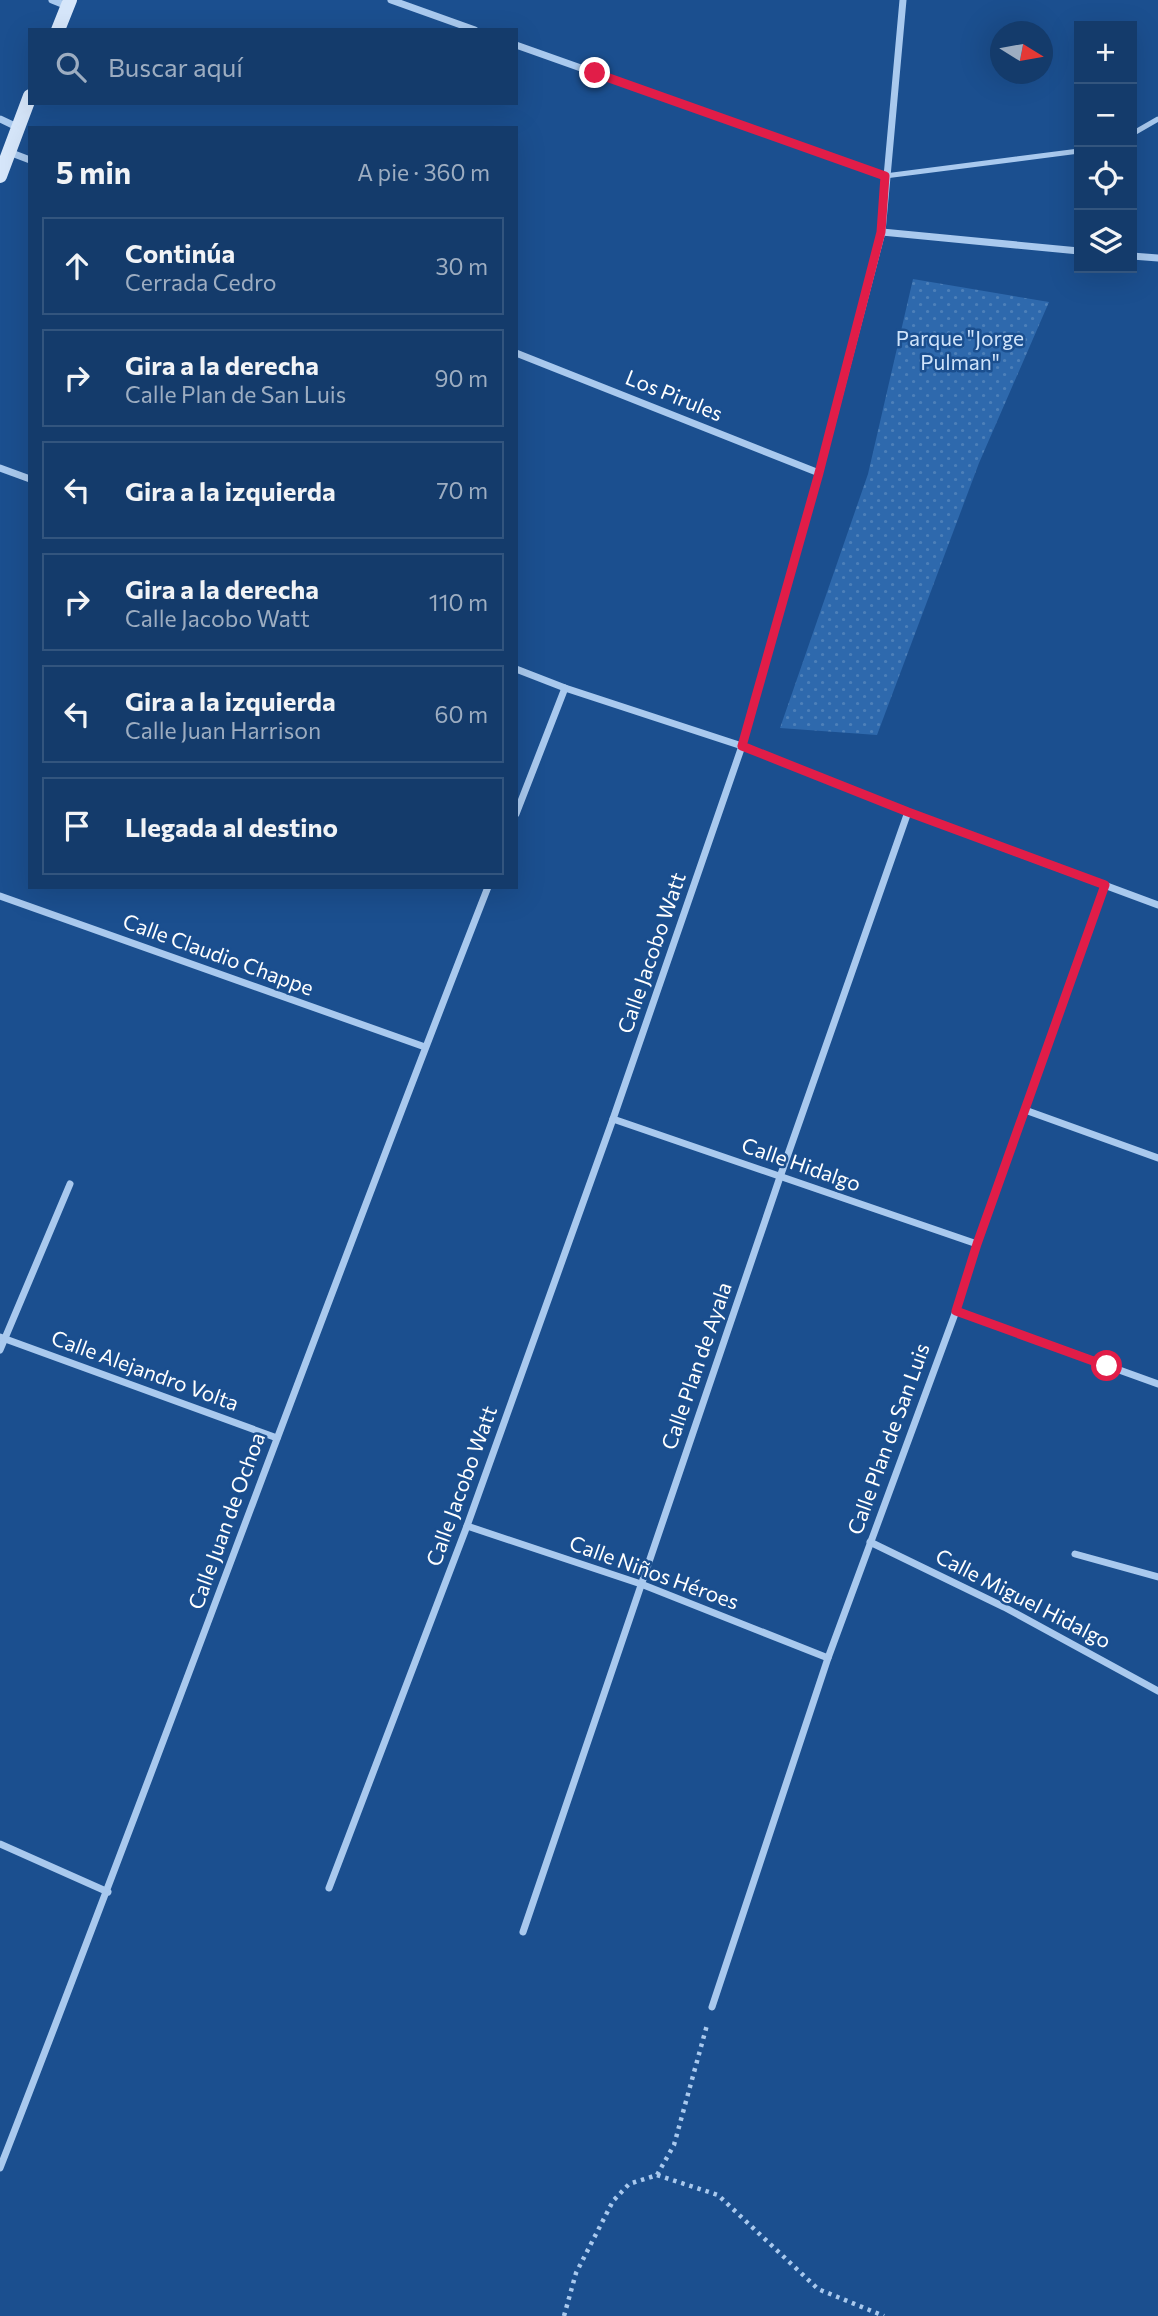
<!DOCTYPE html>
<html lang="es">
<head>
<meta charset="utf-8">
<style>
	:root { --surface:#143b6b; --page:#1d4271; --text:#f1f3f6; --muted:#9dadc1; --line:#33557e }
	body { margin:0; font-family:Commissioner,sans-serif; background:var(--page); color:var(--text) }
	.controls { position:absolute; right:21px; top:21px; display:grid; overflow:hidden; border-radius:0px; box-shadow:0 7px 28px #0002 }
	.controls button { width:63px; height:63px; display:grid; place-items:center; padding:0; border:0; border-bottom:2px solid var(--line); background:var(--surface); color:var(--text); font:35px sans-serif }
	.compass { position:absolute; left:990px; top:21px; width:63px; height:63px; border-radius:50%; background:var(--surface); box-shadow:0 7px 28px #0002; rotate:101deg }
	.stop { position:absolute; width:21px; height:21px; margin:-16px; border:5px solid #e11d48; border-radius:50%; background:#fff }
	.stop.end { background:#e11d48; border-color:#fff; box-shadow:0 2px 7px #0008 }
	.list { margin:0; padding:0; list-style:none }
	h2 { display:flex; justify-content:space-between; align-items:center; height:91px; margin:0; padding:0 28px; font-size:30px }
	h2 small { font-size:23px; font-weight:400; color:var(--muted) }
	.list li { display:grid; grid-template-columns:46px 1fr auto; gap:21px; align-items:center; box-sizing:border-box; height:98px; margin:0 14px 14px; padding:0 14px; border:2px solid var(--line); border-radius:0px }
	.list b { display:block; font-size:26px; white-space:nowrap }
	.list p { margin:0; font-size:23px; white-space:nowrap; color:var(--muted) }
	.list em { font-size:23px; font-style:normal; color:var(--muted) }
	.icon { flex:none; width:38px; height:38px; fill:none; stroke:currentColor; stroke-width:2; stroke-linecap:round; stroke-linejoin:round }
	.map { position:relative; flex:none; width:1158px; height:2316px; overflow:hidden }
	.search { position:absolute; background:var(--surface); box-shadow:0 7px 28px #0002; left:28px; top:28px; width:490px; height:77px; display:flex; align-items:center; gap:18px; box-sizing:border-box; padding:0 24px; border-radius:0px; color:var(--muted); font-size:26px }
	.panel { position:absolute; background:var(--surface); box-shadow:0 7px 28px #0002; left:28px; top:126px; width:490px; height:763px; border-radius:0px }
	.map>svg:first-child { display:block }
	.grass { fill:url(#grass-dots) }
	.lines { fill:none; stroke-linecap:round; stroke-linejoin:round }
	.path { stroke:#a9c9ee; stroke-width:4.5; stroke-dasharray:3.5 5; stroke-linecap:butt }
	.lane { stroke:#a9c9ee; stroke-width:5 }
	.street { stroke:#a9c9ee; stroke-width:7 }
	.secondary { stroke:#d6e6fa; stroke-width:14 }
	.route { stroke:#e11d48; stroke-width:9 }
	.labels { text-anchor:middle; stroke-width:5; stroke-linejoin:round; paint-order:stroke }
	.park-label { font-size:21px; fill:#cfe3fa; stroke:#1b4f8f }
	.street-label { font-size:21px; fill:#fff; stroke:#1b4f8f }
</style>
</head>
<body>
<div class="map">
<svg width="1158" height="2316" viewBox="0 0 1158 2316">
	<defs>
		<pattern id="grass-dots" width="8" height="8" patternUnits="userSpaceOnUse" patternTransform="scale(1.75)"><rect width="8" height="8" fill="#2e69ad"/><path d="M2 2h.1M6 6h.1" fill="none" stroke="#4d80b9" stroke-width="1.8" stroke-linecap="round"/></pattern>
	</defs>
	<rect width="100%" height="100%" fill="#1b4f8f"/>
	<path class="grass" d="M913,279L1049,302L979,463L877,735L780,728L868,474Z"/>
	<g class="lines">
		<g class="path">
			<path d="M657,2175L718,2195L818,2289L884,2316"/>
			<path d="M564,2316L576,2273L613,2201L629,2184L657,2175L674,2145L707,2025"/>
		</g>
		<g class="lane">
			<path d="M1132,134L1158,119"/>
			<path d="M885,176L1079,151"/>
		</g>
		<g class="street">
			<path d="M52,0L67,6"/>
			<path d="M391,0L475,30"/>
			<path d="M516,45L885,176"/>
			<path d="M0,119L17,127"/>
			<path d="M9,152L30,160"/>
			<path d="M882,232L1079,251"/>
			<path d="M1132,256L1158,258"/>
			<path d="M516,353L819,473"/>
			<path d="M0,468L30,479"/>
			<path d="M516,669L565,688L742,746L908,812L1158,905"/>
			<path d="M516,814L565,688"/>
			<path d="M0,896L425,1047"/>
			<path d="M1025,1110L1158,1158"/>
			<path d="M613,1119L977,1244"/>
			<path d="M956,1311L1158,1384"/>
			<path d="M0,1337L277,1438"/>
			<path d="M0,1350L70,1184"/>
			<path d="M467,1526L641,1584L828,1658"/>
			<path d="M870,1542L1004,1607L1158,1691"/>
			<path d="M1075,1554L1158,1577"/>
			<path d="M0,1844L108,1892"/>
			<path d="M329,1888L467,1526L613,1119L742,746L819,473L882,232L903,0"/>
			<path d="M523,1932L780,1177L908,812"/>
			<path d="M712,2007L828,1658L956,1311L977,1244L1105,885"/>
			<path d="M0,2168C166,1742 321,1313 488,887"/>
		</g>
		<g class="secondary">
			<path d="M58,30L70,0"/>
			<path d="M0,176L30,96"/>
		</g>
	</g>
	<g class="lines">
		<path class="route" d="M595,73L885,176L881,232L819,473L742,746L908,812L1105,885L977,1244L956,1311L1107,1366"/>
	</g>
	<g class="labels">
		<g class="park-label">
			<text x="960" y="346">Parque "Jorge<tspan x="960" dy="24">Pulman"</tspan></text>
		</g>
		<g class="street-label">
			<text transform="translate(674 396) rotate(22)" y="7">Los Pirules</text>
			<text transform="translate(652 953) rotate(-71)" y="7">Calle Jacobo Watt</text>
			<text transform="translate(218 955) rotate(20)" y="7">Calle Claudio Chappe</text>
			<text transform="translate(801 1165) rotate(19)" y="7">Calle Hidalgo</text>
			<text transform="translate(697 1366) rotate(-71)" y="7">Calle Plan de Ayala</text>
			<text transform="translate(145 1371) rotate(20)" y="7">Calle Alejandro Volta</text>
			<text transform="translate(889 1439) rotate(-70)" y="7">Calle Plan de San Luis</text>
			<text transform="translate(462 1486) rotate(-70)" y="7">Calle Jacobo Watt</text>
			<text transform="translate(227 1521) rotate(-70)" y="7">Calle Juan de Ochoa</text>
			<text transform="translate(654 1573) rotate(20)" y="7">Calle Niños Héroes</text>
			<text transform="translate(1023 1599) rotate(27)" y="7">Calle Miguel Hidalgo</text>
		</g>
	</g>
</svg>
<div class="controls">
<button>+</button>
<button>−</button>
<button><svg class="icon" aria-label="locate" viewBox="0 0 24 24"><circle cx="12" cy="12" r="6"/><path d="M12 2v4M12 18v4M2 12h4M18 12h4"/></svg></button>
<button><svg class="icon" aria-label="layers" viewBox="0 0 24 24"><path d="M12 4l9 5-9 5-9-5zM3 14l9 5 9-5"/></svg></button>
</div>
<svg class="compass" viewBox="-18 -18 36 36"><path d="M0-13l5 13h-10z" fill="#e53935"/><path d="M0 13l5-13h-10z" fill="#9dadc1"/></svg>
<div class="stop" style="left:1107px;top:1366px"></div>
<div class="stop end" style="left:595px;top:73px"></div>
<div class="search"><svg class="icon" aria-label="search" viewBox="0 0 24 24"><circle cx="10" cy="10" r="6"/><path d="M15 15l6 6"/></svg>Buscar aquí</div>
<section class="panel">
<h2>5 min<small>A pie · 360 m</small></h2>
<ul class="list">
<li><svg class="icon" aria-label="ahead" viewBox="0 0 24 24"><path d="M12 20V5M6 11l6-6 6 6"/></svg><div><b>Continúa</b><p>Cerrada Cedro</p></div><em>30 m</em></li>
<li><svg class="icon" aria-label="right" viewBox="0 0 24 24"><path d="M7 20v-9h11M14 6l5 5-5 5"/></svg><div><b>Gira a la derecha</b><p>Calle Plan de San Luis</p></div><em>90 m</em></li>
<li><svg class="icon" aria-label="left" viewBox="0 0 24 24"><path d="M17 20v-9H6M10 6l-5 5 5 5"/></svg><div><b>Gira a la izquierda</b></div><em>70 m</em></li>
<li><svg class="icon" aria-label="right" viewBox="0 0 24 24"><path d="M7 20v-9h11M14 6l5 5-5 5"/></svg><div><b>Gira a la derecha</b><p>Calle Jacobo Watt</p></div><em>110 m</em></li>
<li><svg class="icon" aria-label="left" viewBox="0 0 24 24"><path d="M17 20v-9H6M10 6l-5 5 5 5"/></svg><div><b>Gira a la izquierda</b><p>Calle Juan Harrison</p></div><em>60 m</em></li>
<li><svg class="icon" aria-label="arrive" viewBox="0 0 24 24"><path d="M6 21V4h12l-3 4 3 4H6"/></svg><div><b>Llegada al destino</b></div></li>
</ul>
</section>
</div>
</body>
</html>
